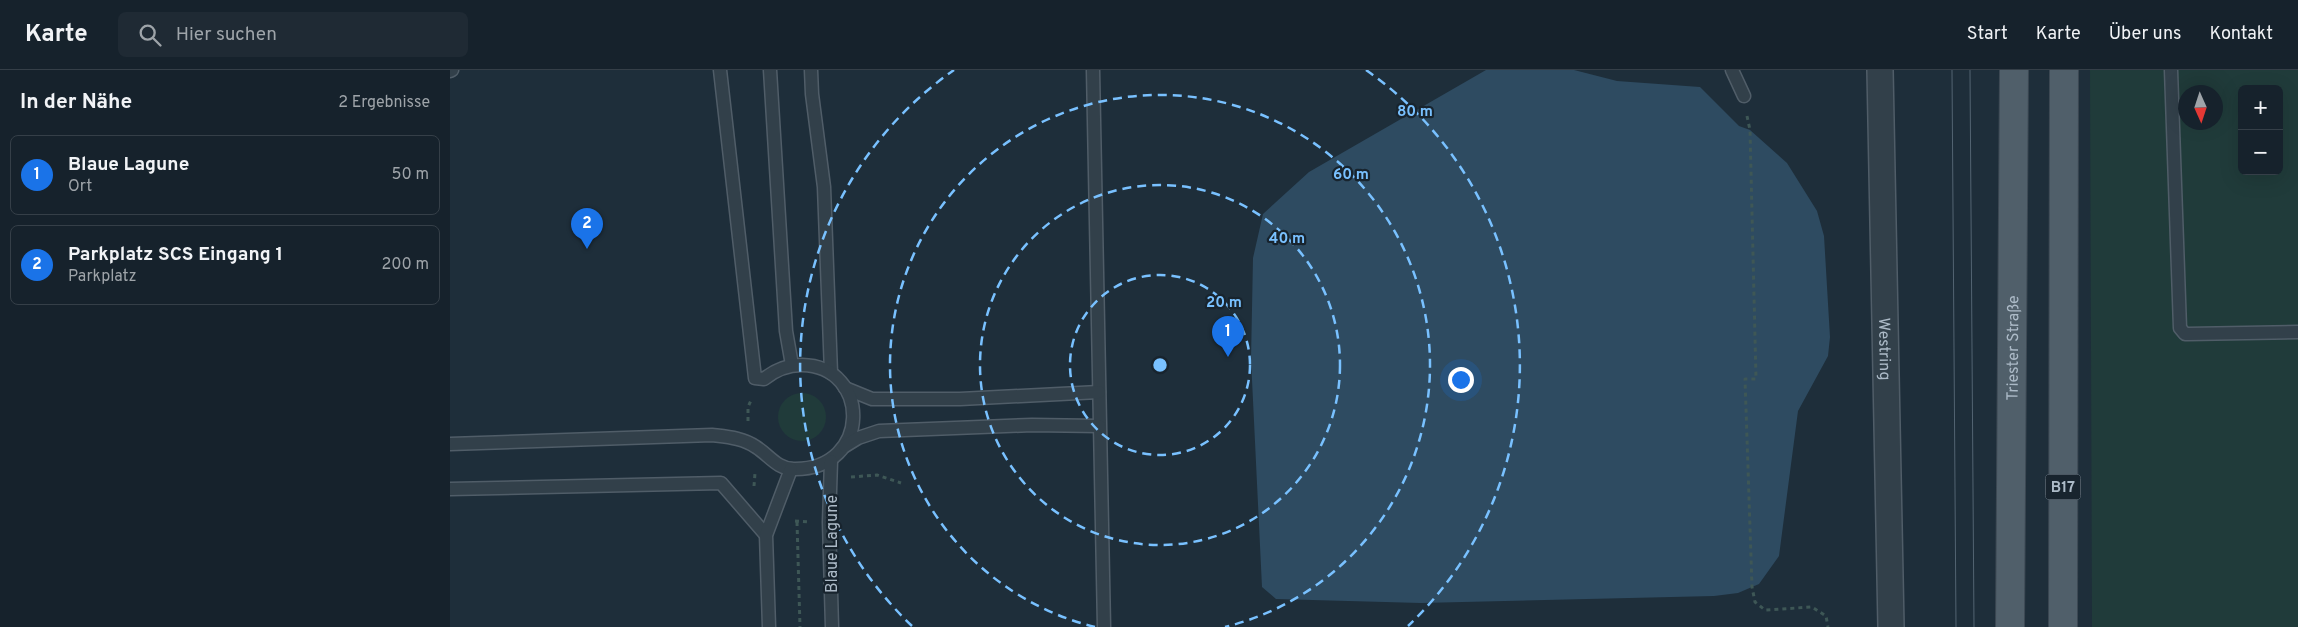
<!DOCTYPE html>
<html lang="de">
<head>
<meta charset="utf-8">
<style>
	:root { --surface:#16222c; --page:#1f2a34; --text:#f1f3f6; --muted:#9ea4a9; --line:#353f48; --accent:#1a73e8 }
	body { margin:0; font-family:Overpass,sans-serif; background:var(--page); color:var(--text) }
	.controls { position:absolute; right:15px; top:15px; display:grid; overflow:hidden; border-radius:8px; box-shadow:0 5px 20px #0002 }
	.controls button { width:45px; height:45px; display:grid; place-items:center; padding:0; border:0; border-bottom:1px solid var(--line); background:var(--surface); color:var(--text); font:25px sans-serif }
	.compass { position:absolute; left:1728px; top:15px; width:45px; height:45px; border-radius:50%; background:var(--surface); box-shadow:0 5px 20px #0002; rotate:177deg }
	.you { position:absolute; left:1010px; top:309px; width:18px; height:18px; margin:-12px; border:4px solid #fff; border-radius:50%; background:#1a73e8; box-shadow:0 0 0 8px #1a73e833 }
	.badge { display:grid; place-items:center; width:32px; height:32px; border-radius:50%; background:var(--accent); color:#fff; font-size:16px; font-weight:700 }
	.pin { position:absolute; translate:-50% -41px; filter:drop-shadow(0 1px 2px #0008) }
	.pin::after { content:''; position:absolute; top:26px; width:18px; height:15px; background:inherit; clip-path:polygon(0 0,100% 0,50% 100%) }
	.list { margin:0; padding:0; list-style:none }
	h2 { display:flex; justify-content:space-between; align-items:center; height:65px; margin:0; padding:0 20px; font-size:21px }
	h2 small { font-size:16px; font-weight:400; color:var(--muted) }
	.list li { display:grid; grid-template-columns:32px 1fr auto; gap:15px; align-items:center; box-sizing:border-box; height:80px; margin:0 10px 10px; padding:0 10px; border:1px solid var(--line); border-radius:8px }
	.list b { display:block; font-size:19px; white-space:nowrap }
	.list p { margin:0; font-size:16px; white-space:nowrap; color:var(--muted) }
	.list em { font-size:16px; font-style:normal; color:var(--muted) }
	.icon { flex:none; width:28px; height:28px; fill:none; stroke:currentColor; stroke-width:2; stroke-linecap:round; stroke-linejoin:round }
	.map { position:relative; flex:none; width:1848px; height:557px; overflow:hidden }
	header { display:flex; align-items:center; gap:30px; box-sizing:border-box; height:70px; padding:0 25px; background:var(--surface); border-bottom:1px solid var(--line) }
	header strong { font-size:24px }
	nav { display:flex; gap:28px; margin-inline-start:auto; font-size:18px }
	.search { width:350px; height:45px; background:var(--page); display:flex; align-items:center; gap:12px; box-sizing:border-box; padding:0 18px; border-radius:8px; color:var(--muted); font-size:19px }
	main { display:flex }
	aside { flex:1; background:var(--surface) }
	.map>svg:first-child { display:block }
	.green { fill:#203b3a; fill-rule:evenodd }
	.water { fill:#2e4b61 }
	.lines { fill:none; stroke-linecap:round; stroke-linejoin:round }
	.service-casing { stroke:#505d68; stroke-width:15 }
	.minor-casing { stroke:#505d68; stroke-width:28 }
	.primary-casing { stroke:#3c4853; stroke-width:30 }
	.path { stroke:#3e5756; stroke-width:3; stroke-dasharray:4 4; stroke-linecap:butt }
	.service { stroke:#32404a; stroke-width:12 }
	.minor { stroke:#32404a; stroke-width:25 }
	.primary { stroke:#505f6a; stroke-width:28 }
	.tram { stroke:#536472; stroke-width:1 }
	.ring { fill:none; stroke:#79c1ff; stroke-width:2.5; stroke-dasharray:9 6 }
	.labels { text-anchor:middle; stroke-width:4.5; stroke-linejoin:round; paint-order:stroke }
	.shield { fill:#18242e; stroke:#808d99; stroke-width:1 }
	.shield-label { font-size:15px; font-weight:bold; fill:#acbac7 }
	.street-label { font-size:16px; fill:#acbac7; stroke:#18242e }
	.centre { fill:#79c1ff; stroke:#18242e; stroke-width:2.5 }
	.ring-label { font-size:15px; text-anchor:middle; font-weight:bold; fill:#79c1ff; stroke:#18242e; stroke-width:4.5; stroke-linejoin:round; paint-order:stroke }
</style>
</head>
<body>
<header>
<strong>Karte</strong>
<div class="search"><svg class="icon" aria-label="search" viewBox="0 0 24 24"><circle cx="10" cy="10" r="6"/><path d="M15 15l6 6"/></svg>Hier suchen</div>
<nav><a>Start</a><a>Karte</a><a>Über uns</a><a>Kontakt</a></nav>
</header>
<main>
<aside>
<h2>In der Nähe<small>2 Ergebnisse</small></h2>
<ul class="list">
<li><span class="badge">1</span><div><b>Blaue Lagune</b><p>Ort</p></div><em>50 m</em></li>
<li><span class="badge">2</span><div><b>Parkplatz SCS Eingang 1</b><p>Parkplatz</p></div><em>200 m</em></li>
</ul>
</aside>
<div class="map">
<svg width="1848" height="557" viewBox="0 0 1848 557">
	<rect width="100%" height="100%" fill="#1e2e3a"/>
	<g class="green">
		<path d="M1640,0H1848V557H1642ZM1792,19H1829V101H1792ZM1736,22H1766V52H1736Z"/>
		<circle cx="352" cy="347" r="24"/>
	</g>
	<path class="water" d="M1036,0H1124L1167,11L1250,17L1289,56L1300,60L1337,93L1367,141L1374,166L1380,267L1378,286L1348,341L1329,486L1309,514L1288,523L1264,526L971,533L826,529L812,517L801,289L803,188L813,144L859,102Z"/>
	<g class="lines">
		<g class="service-casing">
			<g id="service">
				<path d="M320,0L336,261L342,295"/>
				<path d="M361,0L362,24L374,117L381,303"/>
				<path d="M643,0L654,557"/>
				<path d="M1282,0L1294,26"/>
				<path d="M1721,0L1730,258L1735,264H1738L1848,262"/>
				<path d="M0,1L2,0"/>
				<path d="M395,318L422,329H510L649,322"/>
				<path d="M0,374L262,365C278,367 293,368 306,377C319,385 327,399 344,399C422,400 421,296 352,295C337,295 325,300 314,309L305,308L270,0"/>
				<path d="M395,376L408,368L429,361L582,355L649,356"/>
				<path d="M381,391L379,452L382,557"/>
				<path d="M0,419L271,413L316,465"/>
				<path d="M319,557L316,465L341,399"/>
			</g>
		</g>
		<g class="minor-casing">
			<g id="minor">
				<path id="s1" d="M1430,0L1441,557"/>
			</g>
		</g>
		<g class="primary-casing">
			<g id="primary">
				<path id="s2" d="M1560,557L1564,0"/>
				<path d="M1613,557L1614,0"/>
			</g>
		</g>
		<g class="path">
			<path d="M1297,46L1300,60L1306,309H1295L1302,517L1305,532L1315,540L1362,537L1376,546L1378,557"/>
			<path d="M298,351V337L302,328"/>
			<path d="M401,407L427,405L451,413"/>
			<path d="M304,416L305,403"/>
			<path d="M345,451L359,452"/>
			<path d="M347,452L350,557"/>
		</g>
		<use href="#service" class="service"/>
		<use href="#minor" class="minor"/>
		<use href="#primary" class="primary"/>
		<g class="tram">
			<path d="M1502,0L1506,557"/>
			<path d="M1520,0L1524,557"/>
		</g>
	</g>
	<g class="ring">
		<circle cx="710" cy="295" r="90"/>
		<circle cx="710" cy="295" r="180"/>
		<path d="M645 557A270 270 0 1 1 775 557"/>
		<path d="M462 556A360 360 0 0 1 504 0M916 0A360 360 0 0 1 958 556"/>
	</g>
	<g class="labels">
		<rect class="shield" x="1595.5" y="404.5" width="35" height="25" rx="4"/>
		<g class="shield-label">
			<text x="1613" y="422">B17</text>
		</g>
		<g class="street-label">
			<text dy="6" stroke="none"><textPath href="#s1" startOffset="279">Westring</textPath></text>
			<text dy="6" stroke="none"><textPath href="#s2" startOffset="279">Triester Straße</textPath></text>
			<text transform="translate(381 474) rotate(-90)" y="6">Blaue Lagune</text>
		</g>
	</g>
	<circle cx="710" cy="295" r="8" class="centre"/>
	<g class="ring-label">
		<text x="965" y="46">80 m</text>
		<text x="901" y="109">60 m</text>
		<text x="837" y="173">40 m</text>
		<text x="774" y="237">20 m</text>
	</g>
</svg>
<div class="controls">
<button>+</button>
<button>−</button>
</div>
<svg class="compass" viewBox="-18 -18 36 36"><path d="M0-13l5 13h-10z" fill="#e53935"/><path d="M0 13l5-13h-10z" fill="#9ea4a9"/></svg>
<div class="you"></div>
<div class="pin badge" style="left:778px;top:287px">1</div>
<div class="pin badge" style="left:137px;top:179px">2</div>
</div>
</main>
</body>
</html>
